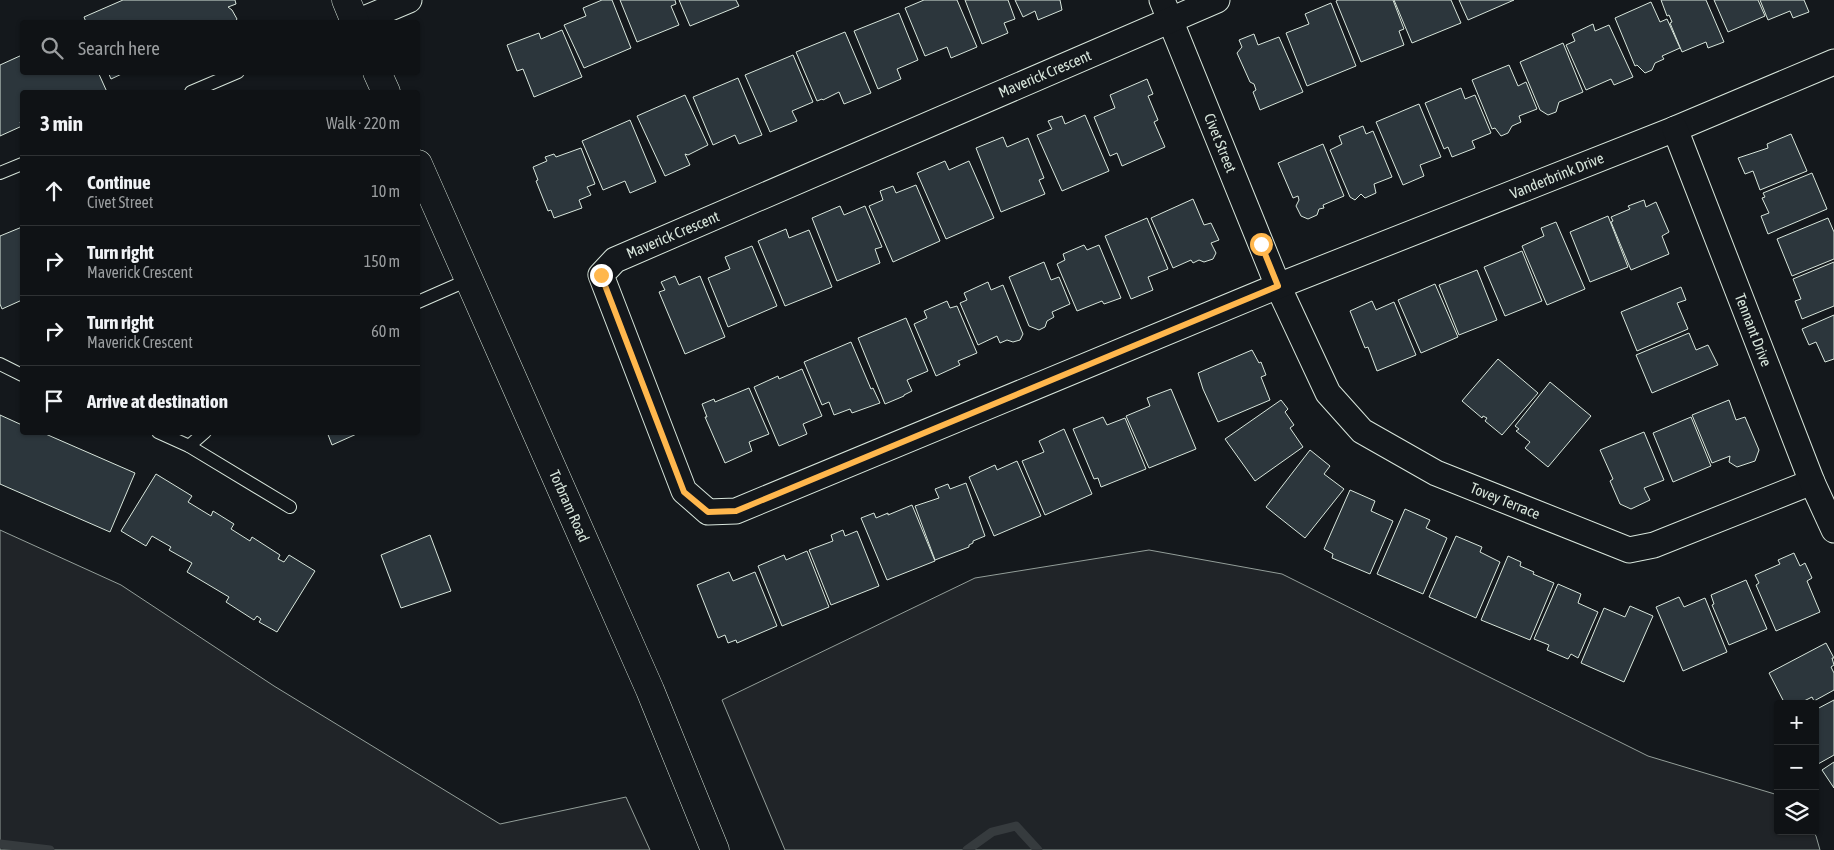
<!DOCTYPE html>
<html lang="en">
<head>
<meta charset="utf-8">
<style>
	:root { --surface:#0f1215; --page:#181b1e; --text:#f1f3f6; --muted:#9b9ea0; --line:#2f3234 }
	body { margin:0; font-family:"Asap Condensed",sans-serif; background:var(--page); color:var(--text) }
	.controls { position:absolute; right:15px; bottom:15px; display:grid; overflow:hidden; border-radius:5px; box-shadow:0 1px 4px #0004 }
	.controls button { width:45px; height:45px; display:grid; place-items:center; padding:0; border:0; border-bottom:1px solid var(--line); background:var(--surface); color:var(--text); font:25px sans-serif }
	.stop { position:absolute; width:15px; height:15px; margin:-11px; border:4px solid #ffb74d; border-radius:50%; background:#fff }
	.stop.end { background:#ffb74d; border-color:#fff; box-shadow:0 1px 5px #0008 }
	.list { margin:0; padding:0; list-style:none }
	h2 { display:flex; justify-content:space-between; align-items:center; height:65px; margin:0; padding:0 20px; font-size:21px }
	h2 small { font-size:16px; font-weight:400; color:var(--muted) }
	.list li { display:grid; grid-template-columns:32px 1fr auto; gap:15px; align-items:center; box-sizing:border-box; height:70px; padding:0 20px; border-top:1px solid var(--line) }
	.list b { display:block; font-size:19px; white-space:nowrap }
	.list p { margin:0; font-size:16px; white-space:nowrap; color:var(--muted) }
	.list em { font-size:16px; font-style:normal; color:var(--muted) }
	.icon { flex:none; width:28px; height:28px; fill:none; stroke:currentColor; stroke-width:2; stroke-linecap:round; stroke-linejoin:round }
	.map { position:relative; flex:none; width:1834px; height:850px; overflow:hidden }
	.search { position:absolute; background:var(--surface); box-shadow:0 1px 4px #0004; left:20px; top:20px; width:400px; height:55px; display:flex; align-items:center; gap:12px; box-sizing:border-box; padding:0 18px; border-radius:5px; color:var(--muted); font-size:19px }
	.panel { position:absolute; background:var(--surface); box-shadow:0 1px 4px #0004; left:20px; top:90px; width:400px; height:345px; border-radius:5px }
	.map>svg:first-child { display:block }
	.green { fill:#202428; stroke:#939e99 }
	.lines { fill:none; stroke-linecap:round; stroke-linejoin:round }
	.stream { stroke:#363b3e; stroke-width:9 }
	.building { fill:#2c363c; stroke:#d8e6dc }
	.service-casing { stroke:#d8e6dc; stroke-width:14 }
	.minor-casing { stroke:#d8e6dc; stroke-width:27 }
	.secondary-casing { stroke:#d8e6dc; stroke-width:29 }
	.service { stroke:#14181c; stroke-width:12 }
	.minor { stroke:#14181c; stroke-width:25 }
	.secondary { stroke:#14181c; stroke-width:28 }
	.route { stroke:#ffb74d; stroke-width:6 }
	.labels { text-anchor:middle; stroke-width:4; stroke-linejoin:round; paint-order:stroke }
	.street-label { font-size:15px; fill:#d8e6dc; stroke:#14181c }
</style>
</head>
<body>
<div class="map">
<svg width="1834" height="850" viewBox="0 0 1834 850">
	<rect width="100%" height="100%" fill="#14181c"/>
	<g class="green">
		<path d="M0,530L121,585L274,686L500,824L626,797L650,850H0Z"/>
		<path d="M1149,550L1282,574L1648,756L1778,795V831H1812L1816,836L1820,850H785L722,700L975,578Z"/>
	</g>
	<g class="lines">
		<g class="stream">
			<path d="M0,844L50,850"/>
			<path d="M967,850L992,832L1016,826L1038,850"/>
		</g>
	</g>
	<g class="building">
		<path d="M123,0H235L236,4L228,7L232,10L237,19L235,22H86L84,17Z"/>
		<path d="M602,0H612L631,48L584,68L564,25L586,16L583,8Z"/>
		<path d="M620,0H675L676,4L671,6L679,25L637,42Z"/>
		<path d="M679,0H736L739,6L690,26Z"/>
		<path d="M924,0H957L977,47L951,58L947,47L925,56L905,8Z"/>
		<path d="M965,0H1008L1015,19L1004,23L1008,33L982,44Z"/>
		<path d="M1015,0H1060L1062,10L1038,20L1035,11L1023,17Z"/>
		<path d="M1338,0H1393L1404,29L1399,31L1404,45L1361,62L1336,1Z"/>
		<path d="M1394,0H1451L1461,23L1412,43Z"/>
		<path d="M1459,0H1514L1468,20Z"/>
		<path d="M1661,0H1706L1724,42L1708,48L1706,42L1682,52L1670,23L1672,22L1669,15L1667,16Z"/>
		<path d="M1714,0H1758L1765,16L1728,32Z"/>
		<path d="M1760,0H1804L1809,12L1793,18L1790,11L1768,20Z"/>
		<path d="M1651,2L1660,22L1667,19L1680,48L1662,56L1664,59L1655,63L1652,70L1645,73L1637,65L1635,66L1615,18Z"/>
		<path d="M1331,3L1356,66L1307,86L1286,33L1309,24L1305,14Z"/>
		<path d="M899,13L918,60L897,69L901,79L878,89L854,31Z"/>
		<path d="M1593,24L1595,31L1609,25L1633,77L1614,85L1611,79L1586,90L1566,45L1575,41L1572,34Z"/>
		<path d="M562,30L582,77L534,97L523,69L517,71L507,45L539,33L541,39Z"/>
		<path d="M845,32L871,93L844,104L839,92L823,100L822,99L817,101L796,52Z"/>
		<path d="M1254,34L1258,45L1279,37L1303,92L1260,110L1253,92L1256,90L1254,84L1250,82L1237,53L1242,47L1239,40Z"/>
		<path d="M1563,43L1583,92L1559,102L1556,112L1548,115L1540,110L1520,62Z"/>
		<path d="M22,55V72H98L107,92H22V121L20,122L22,126L0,136V65Z"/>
		<path d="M793,55L813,102L792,111L797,121L770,132L745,75Z"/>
		<path d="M1509,65L1518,86L1526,82L1537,109L1519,116L1521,122L1512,126L1508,133L1501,136L1495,128L1492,129L1472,80Z"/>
		<path d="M108,72H126L111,79Z"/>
		<path d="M738,78L762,135L739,144L735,135L713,145L693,97Z"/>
		<path d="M1147,79L1153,94L1148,96L1158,120L1154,122L1165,147L1122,166L1117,153L1110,156L1094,117L1115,108L1110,95Z"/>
		<path d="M1461,88L1465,99L1475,95L1491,133L1472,141L1475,148L1452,157L1448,147L1444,149L1425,103Z"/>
		<path d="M685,95L708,145L688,155L685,154L690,165L665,176L637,116Z"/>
		<path d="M1419,104L1441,157L1420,165L1424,176L1403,185L1376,122Z"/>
		<path d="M1085,115L1109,171L1062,191L1037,135L1052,129L1048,121L1062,116L1065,124Z"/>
		<path d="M630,120L656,182L630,193L625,181L603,190L582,141Z"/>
		<path d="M1363,126L1366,134L1373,131L1392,177L1374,184L1376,193L1365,198L1361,194L1355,200L1350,197L1330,150L1342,144L1339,136Z"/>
		<path d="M1791,134L1807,171L1760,190L1753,171L1745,174L1738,158L1768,148L1767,144Z"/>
		<path d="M1003,137L1007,147L1028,138L1044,178L1039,180L1045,194L1001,212L976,148Z"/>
		<path d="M1323,144L1344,196L1323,205L1324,208L1319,209L1317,215L1308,219L1301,216L1296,206L1299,200L1298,196L1293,198L1278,163Z"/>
		<path d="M581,148L595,184L587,187L591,195L579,200L582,208L554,218L551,210L548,211L536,181L538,180L533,167L547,161L545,157L554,154L556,157Z"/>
		<path d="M945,161L949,170L969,161L994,218L946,239L917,173Z"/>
		<path d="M1812,173L1827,209L1768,234L1761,216L1769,213L1762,198L1765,197L1763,193Z"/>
		<path d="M916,185L940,241L893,262L869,206L883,200L880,191L893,186L896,193Z"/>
		<path d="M1193,199L1204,225L1211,223L1219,240L1211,243L1216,253L1213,259L1204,262L1199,260L1193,263L1191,260L1173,268L1151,218Z"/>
		<path d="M1644,200L1646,207L1656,202L1669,232L1662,236L1669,254L1631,270L1611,222L1613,221L1611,217L1630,209L1628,206Z"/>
		<path d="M840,206L844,215L865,206L882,247L875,249L880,263L837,281L812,218Z"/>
		<path d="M1608,216L1628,267L1590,282L1570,232Z"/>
		<path d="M1147,218L1168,269L1148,277L1153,290L1131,299L1105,236Z"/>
		<path d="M1828,218L1834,232V259L1792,276L1777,239Z"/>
		<path d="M1556,222L1585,289L1547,305L1522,246L1544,236L1541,228Z"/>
		<path d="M22,227V300L2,309L0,304V236Z"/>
		<path d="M786,229L789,238L809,230L832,287L785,306L758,241Z"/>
		<path d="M1084,245L1087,250L1099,245L1121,298L1104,304L1102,301L1077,311L1057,264L1065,260L1063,254Z"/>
		<path d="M752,246L777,306L728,327L708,278L730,269L725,257Z"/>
		<path d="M1522,251L1542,301L1505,316L1484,267Z"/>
		<path d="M1044,262L1051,280L1059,277L1070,304L1052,312L1054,317L1047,321L1045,327L1039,330L1029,326L1009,277Z"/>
		<path d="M1834,262V306L1802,319L1795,301L1801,299L1793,279Z"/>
		<path d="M1477,270L1497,320L1459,335L1439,285Z"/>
		<path d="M675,276L679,285L700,276L725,337L685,354L659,292L665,290L661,282Z"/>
		<path d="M988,282L991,290L1003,285L1023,334L1020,340L1013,342L1007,340L1000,343L997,336L978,345L960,303L967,300L964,293Z"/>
		<path d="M1435,284L1458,337L1421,353L1398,300Z"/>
		<path d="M1681,287L1686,300L1677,303L1688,329L1637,351L1621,312Z"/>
		<path d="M947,301L950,308L957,306L977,353L958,361L960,365L936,376L914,324L927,318L924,311Z"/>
		<path d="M1372,301L1376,310L1394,302L1416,355L1377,371L1368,347L1365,348L1350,311Z"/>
		<path d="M1834,315V359L1825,362L1816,342L1809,345L1802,329Z"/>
		<path d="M906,318L928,371L907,380L912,391L904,395V396L885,404L858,338Z"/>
		<path d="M1689,333L1696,350L1708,345L1718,365L1652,393L1636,355Z"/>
		<path d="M851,342L871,389L873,388L880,403L852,413L850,409L834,415L829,402L822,405L804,362Z"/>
		<path d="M1252,350L1259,363L1261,362L1266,375L1261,377L1270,400L1218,422L1203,389L1198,373Z"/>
		<path d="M1498,359L1538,393L1502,435L1485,421L1487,418L1483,416L1482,418L1462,401Z"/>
		<path d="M802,369L822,416L803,424L807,434L779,446L754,387L778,376L779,379Z"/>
		<path d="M1550,382L1591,416L1548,467L1525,448L1530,442L1516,431L1519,429L1515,426Z"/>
		<path d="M749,388L769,434L749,442L752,451L725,463L705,417H707L702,404L714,399L715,402Z"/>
		<path d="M1171,389L1196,449L1149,468L1126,416L1150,406L1147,398Z"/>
		<path d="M1281,400L1288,409L1285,412L1294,425L1290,428L1303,447L1255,481L1225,439Z"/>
		<path d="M1729,400L1736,420L1745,417L1759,450L1755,461L1737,467L1729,462L1730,456L1712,463L1692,415Z"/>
		<path d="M0,415L22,425V432H41L135,473L110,532L0,484Z"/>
		<path d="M1103,417L1107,425L1125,418L1146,469L1101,487L1098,478L1094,479L1073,429Z"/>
		<path d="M1691,417L1711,466L1673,482L1653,433Z"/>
		<path d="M1064,429L1092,494L1045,515L1022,461L1044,452L1039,441Z"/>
		<path d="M327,432H361L332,445Z"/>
		<path d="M1644,432L1664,480L1644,488L1650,500L1631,509L1620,504L1610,481L1613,479L1600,450Z"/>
		<path d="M1310,450L1330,466L1324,474L1344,489L1305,538L1266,507Z"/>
		<path d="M1017,461L1041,516L994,536L969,477L995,465L997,470Z"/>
		<path d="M156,474L192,496L188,502L211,516L213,511L234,524L231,529L250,541L252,537L280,555L278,559L284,562L289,555L315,571L277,632L259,622L261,619L257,616L254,620L226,602L229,597L187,572L192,563L169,550L171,547L152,536L146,546L121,531Z"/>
		<path d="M966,483L985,536L973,541V543L969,545V547L935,560L915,506L939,498L935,489L948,484L950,489Z"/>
		<path d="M1350,490L1375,501L1371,511L1393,521L1370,574L1332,558L1333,554L1324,549Z"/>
		<path d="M912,505L935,561L887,580L861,518L874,513L876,518L888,513V515Z"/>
		<path d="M1405,509L1430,520L1426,528L1447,538L1423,594L1377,574Z"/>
		<path d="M843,530L845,536L857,531L879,586L831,605L809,550L833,541L831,535Z"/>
		<path d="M430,535L451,591L401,608L381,555Z"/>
		<path d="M1456,536L1482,547L1480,552L1500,562L1476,618L1429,597Z"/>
		<path d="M807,551L829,607L782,626L758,566L784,555L786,560Z"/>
		<path d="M1794,553L1800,566L1805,563L1812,578L1807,581L1820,612L1776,631L1756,585L1759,583L1755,575L1780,564L1778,560Z"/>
		<path d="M1508,556L1521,562L1520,566L1534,572L1533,574L1554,583L1530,640L1481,620Z"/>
		<path d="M729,572L733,581L755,572L777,626L737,643L736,640L728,643L725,635L718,638L697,585Z"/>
		<path d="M1746,580L1767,629L1729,645L1712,605L1714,604L1711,595Z"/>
		<path d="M1558,584L1581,594L1578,603L1598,612L1578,658L1571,654L1568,659L1547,650L1549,645L1534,639Z"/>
		<path d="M1679,597L1684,607L1705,598L1727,652L1683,671L1656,607Z"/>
		<path d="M1630,606L1653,616L1624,682L1581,663L1604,608L1625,617Z"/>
		<path d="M1826,643L1834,658H1832L1834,665L1831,667L1834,673V690L1814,701L1812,697L1798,704H1785L1769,673Z"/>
		<path d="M1834,700V755L1818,764L1815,758V710Z"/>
		<path d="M1834,762V788L1822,770Z"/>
	</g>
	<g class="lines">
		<g class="service-casing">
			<g id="service">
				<path d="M191,92L238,72"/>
				<path d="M0,173L22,164"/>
				<path d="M418,302L468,280"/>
				<path d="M0,364L22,375"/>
				<path d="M158,432L189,446L290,507"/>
				<path d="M189,446L205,432"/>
			</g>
		</g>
		<g class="minor-casing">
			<g id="minor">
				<path d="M1162,0L1278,286L1328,393L1362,431L1436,473L1629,550L1654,545L1812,482"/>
				<path d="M1217,0L615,260L601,275L684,491L708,512L736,511L1278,286L1675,129L1834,62"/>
				<path d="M357,22L409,0"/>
				<path d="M1675,129L1812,482L1834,530"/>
			</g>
		</g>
		<g class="secondary-casing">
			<g id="secondary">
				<path d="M346,0L355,22"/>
				<path d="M377,72L386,92"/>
				<path d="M418,164L650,690L715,850"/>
			</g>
		</g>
		<use href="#service" class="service"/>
		<use href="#minor" class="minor"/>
		<use href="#secondary" class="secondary"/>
	</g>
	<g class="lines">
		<path class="route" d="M601,275L684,492L708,512L736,511L1278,286L1261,244"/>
	</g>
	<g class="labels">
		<g class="street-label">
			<text transform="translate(1045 74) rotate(-23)" y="5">Maverick Crescent</text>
			<text transform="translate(1220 143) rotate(68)" y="5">Civet Street</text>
			<text transform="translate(1557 176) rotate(-22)" y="5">Vanderbrink Drive</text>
			<text transform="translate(673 235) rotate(-23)" y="5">Maverick Crescent</text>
			<text transform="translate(1753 330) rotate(69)" y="5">Tennant Drive</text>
			<text transform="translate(1505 501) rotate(22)" y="5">Tovey Terrace</text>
			<text transform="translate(569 506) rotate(66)" y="5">Torbram Road</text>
		</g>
	</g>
</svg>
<div class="controls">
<button>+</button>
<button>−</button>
<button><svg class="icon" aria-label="layers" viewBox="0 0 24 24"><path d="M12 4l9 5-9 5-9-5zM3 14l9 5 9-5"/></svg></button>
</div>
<div class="stop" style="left:1261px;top:244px"></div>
<div class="stop end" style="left:601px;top:275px"></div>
<div class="search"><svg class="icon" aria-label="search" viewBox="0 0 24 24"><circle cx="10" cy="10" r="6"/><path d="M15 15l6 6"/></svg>Search here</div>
<section class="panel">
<h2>3 min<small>Walk · 220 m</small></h2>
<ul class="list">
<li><svg class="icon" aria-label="ahead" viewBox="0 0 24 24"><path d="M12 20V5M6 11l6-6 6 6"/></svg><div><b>Continue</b><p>Civet Street</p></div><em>10 m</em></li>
<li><svg class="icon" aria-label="right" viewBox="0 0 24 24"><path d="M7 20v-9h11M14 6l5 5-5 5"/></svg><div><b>Turn right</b><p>Maverick Crescent</p></div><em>150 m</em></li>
<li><svg class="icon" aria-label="right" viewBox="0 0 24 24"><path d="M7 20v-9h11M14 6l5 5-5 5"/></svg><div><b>Turn right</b><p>Maverick Crescent</p></div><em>60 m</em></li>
<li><svg class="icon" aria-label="arrive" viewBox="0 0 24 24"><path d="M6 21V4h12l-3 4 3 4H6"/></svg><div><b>Arrive at destination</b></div></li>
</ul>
</section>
</div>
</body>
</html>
